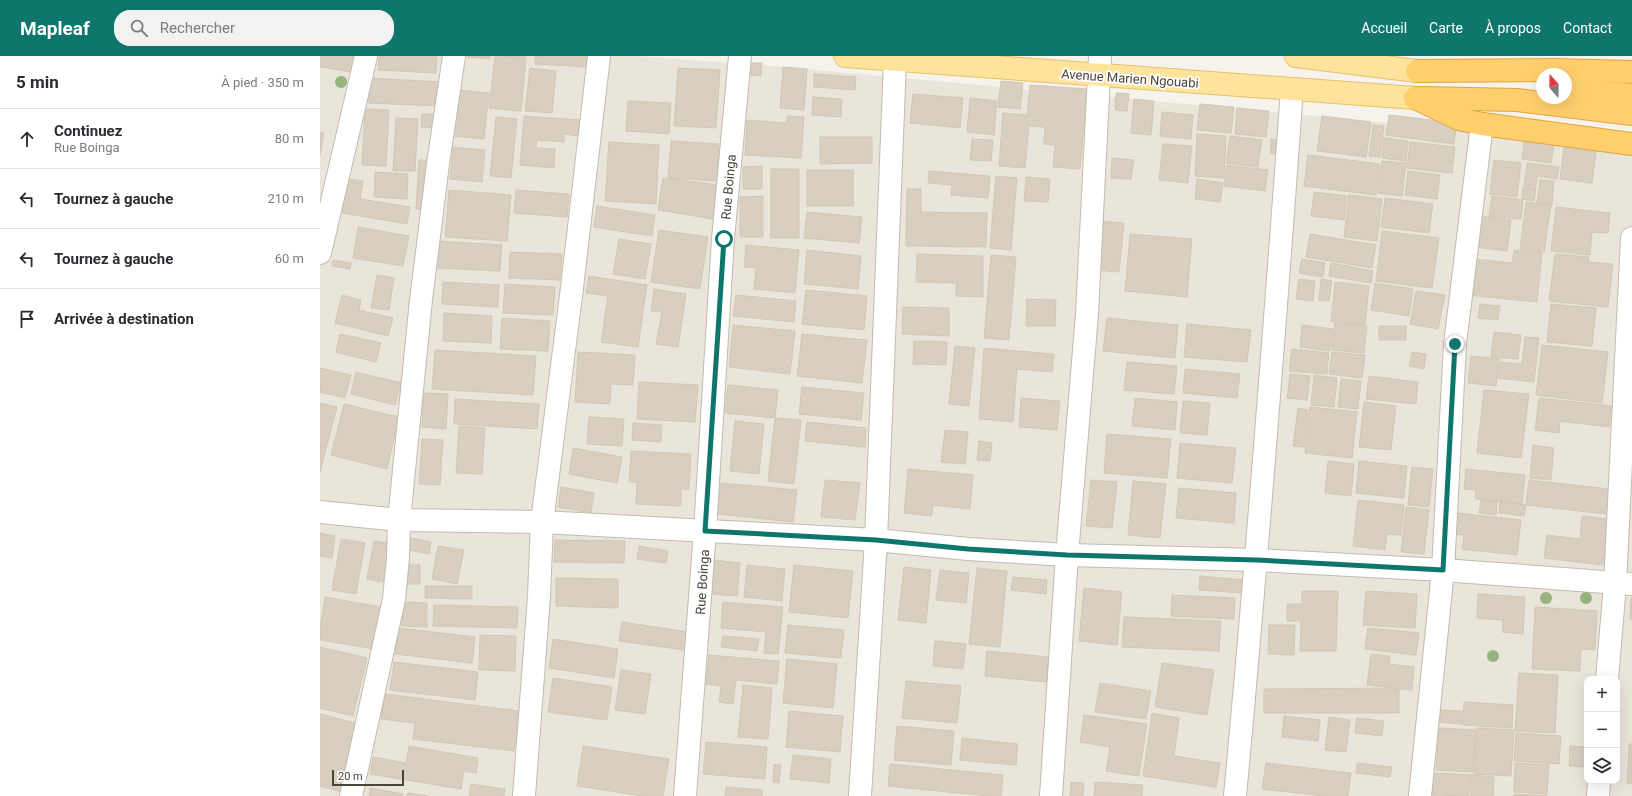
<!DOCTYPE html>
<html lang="fr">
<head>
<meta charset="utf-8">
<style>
	:root { --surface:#fff; --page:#f2f2f3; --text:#2b2b33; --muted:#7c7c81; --line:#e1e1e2; --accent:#0f766e }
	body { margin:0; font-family:Roboto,sans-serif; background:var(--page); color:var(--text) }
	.controls { position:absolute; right:12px; bottom:12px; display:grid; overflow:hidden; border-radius:8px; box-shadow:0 4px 16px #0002 }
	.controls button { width:36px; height:36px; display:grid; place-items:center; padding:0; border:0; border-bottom:1px solid var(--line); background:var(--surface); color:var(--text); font:20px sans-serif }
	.compass { position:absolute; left:1216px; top:12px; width:36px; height:36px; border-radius:50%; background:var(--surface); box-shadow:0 4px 16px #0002; rotate:340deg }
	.scale { position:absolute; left:12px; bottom:10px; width:72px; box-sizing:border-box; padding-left:4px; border:2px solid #4b4439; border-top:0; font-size:11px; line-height:14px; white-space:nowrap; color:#4b4439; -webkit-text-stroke:3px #fff; paint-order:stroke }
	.stop { position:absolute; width:12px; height:12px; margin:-9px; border:3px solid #0f766e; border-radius:50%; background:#fff }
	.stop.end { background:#0f766e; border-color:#fff; box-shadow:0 1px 4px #0008 }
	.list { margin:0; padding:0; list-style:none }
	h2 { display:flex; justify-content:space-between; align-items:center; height:52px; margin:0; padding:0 16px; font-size:17px }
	h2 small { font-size:13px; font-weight:400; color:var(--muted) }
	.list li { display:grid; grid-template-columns:26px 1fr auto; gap:12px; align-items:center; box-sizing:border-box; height:60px; padding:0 16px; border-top:1px solid var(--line) }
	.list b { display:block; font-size:15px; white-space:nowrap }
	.list p { margin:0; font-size:13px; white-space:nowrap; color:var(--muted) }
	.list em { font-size:13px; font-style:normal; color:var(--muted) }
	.icon { flex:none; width:22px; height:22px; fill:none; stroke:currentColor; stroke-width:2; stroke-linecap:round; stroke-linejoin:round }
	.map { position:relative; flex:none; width:1312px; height:740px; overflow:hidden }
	header { display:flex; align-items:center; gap:24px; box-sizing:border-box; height:56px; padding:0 20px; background:var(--accent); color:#fff }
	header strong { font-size:19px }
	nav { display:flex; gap:22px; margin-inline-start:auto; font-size:14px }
	.search { width:280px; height:36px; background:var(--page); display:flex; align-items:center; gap:10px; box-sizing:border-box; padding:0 14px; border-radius:16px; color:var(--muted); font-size:15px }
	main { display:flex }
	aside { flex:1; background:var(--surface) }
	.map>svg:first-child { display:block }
	.residential { fill:#eae5da; fill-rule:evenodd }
	.building { fill:#d8cfc1; stroke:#d3c7b4 }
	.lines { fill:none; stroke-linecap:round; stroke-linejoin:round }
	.street-casing { stroke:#c2bbae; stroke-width:24 }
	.primary-casing { stroke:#e6c16a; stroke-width:24 }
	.highway-casing { stroke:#e0a43c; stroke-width:24 }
	.street { stroke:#fff; stroke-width:22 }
	.primary { stroke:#ffe39c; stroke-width:22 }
	.highway { stroke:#ffcf6e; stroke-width:22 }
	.tree { fill:#97b381 }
	.route { stroke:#0f766e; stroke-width:5 }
	.labels { text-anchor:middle; stroke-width:3.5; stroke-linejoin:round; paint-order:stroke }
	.street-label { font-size:13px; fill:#4b4439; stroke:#fff }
</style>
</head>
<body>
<header>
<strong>Mapleaf</strong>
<div class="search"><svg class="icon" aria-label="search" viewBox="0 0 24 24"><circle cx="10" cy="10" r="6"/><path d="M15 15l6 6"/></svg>Rechercher</div>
<nav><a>Accueil</a><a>Carte</a><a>À propos</a><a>Contact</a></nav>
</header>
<main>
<aside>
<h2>5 min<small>À pied · 350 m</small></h2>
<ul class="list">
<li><svg class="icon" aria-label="ahead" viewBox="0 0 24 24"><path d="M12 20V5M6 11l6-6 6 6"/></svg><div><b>Continuez</b><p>Rue Boinga</p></div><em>80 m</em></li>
<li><svg class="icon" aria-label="left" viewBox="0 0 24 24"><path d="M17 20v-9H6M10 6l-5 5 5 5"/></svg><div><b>Tournez à gauche</b></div><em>210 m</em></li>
<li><svg class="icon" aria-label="left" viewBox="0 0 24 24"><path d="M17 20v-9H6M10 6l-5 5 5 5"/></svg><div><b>Tournez à gauche</b></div><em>60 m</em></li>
<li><svg class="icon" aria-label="arrive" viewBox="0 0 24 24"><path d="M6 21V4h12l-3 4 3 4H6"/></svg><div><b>Arrivée à destination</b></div></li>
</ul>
</aside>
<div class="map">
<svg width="1312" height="740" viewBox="0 0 1312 740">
	<rect width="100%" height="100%" fill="#f6f3ec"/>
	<path class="residential" d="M0,0H317L453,10L1104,70L1312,100V740H0ZM1267,623H1297V725H1267Z"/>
	<g class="building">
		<path d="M0,0H41L38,17L0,11Z"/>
		<path d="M59,0H117L116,17L58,14Z"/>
		<path d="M147,0H170V3L147,1Z"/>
		<path d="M175,0L206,1L201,55L169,52Z"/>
		<path d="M215,0H270L269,11L215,8Z"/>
		<path d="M430,7H442L441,20L429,19Z"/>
		<path d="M463,11L487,13L484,54L460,52Z"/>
		<path d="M210,12L236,15L232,57L205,55Z"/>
		<path d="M358,12L400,14L396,72L354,70Z"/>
		<path d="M494,18L536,21L535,34L494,31Z"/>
		<path d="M50,22L120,26L118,50L49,47Z"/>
		<path d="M681,25L703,27L700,53L678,51Z"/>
		<path d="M710,29L767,33L760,113L733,111L735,89L724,88L725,71L709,70L705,112L679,110L683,57L707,59Z"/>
		<path d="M138,34L169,37L164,83L133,80Z"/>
		<path d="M796,37L809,38L807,55L795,54Z"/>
		<path d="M593,38L643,42L640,72L590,67Z"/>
		<path d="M493,41L522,43L521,61L492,59Z"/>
		<path d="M650,42L677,45L674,79L647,76Z"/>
		<path d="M814,43L834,45L831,79L811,77Z"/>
		<path d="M308,45L351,47L349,78L306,75Z"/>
		<path d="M880,48L914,51L911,77L877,74Z"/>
		<path d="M917,52L949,55L946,81L915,78Z"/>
		<path d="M45,53L69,54L66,110L42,109Z"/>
		<path d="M842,56L873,59L871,83L840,80Z"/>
		<path d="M102,58H117L116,72L101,71Z"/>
		<path d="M1069,59L1137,67L1134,88L1066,79Z"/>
		<path d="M204,60L261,64L260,80L244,78V86L217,84L216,92L235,93L234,112L200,109Z"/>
		<path d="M467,60L484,61L481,102L425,99L427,64L467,67Z"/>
		<path d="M1002,60L1051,66L1046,101L997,95Z"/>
		<path d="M176,61L197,63L191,122L170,120Z"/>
		<path d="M76,62L98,63L95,115H73Z"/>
		<path d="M1053,69L1064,70L1060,101L1049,100Z"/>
		<path d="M0,76L4,77L0,99Z"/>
		<path d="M877,78L906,80L904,122L875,120Z"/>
		<path d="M1205,79L1235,83L1231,107L1202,103Z"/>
		<path d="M910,80L942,84L938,111L906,107Z"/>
		<path d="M500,81H552V107L500,108Z"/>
		<path d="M1064,82L1088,85L1086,105L1062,102Z"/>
		<path d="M652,83L673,84L671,105L650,104Z"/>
		<path d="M951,83L963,84L961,99L950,97Z"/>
		<path d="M351,85L399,88L397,125L348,122Z"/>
		<path d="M1245,85L1277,89L1272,127L1240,123Z"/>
		<path d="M289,86L339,89L336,148L285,145Z"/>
		<path d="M1090,86L1135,91L1132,117L1087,112Z"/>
		<path d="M843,88L872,90L868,127L839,124Z"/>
		<path d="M133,91L165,94L162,126L130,123Z"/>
		<path d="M988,99L1060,108L1056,139L984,130Z"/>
		<path d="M792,102L814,104L811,123L791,122Z"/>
		<path d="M99,104H111L108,154L96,153Z"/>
		<path d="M1174,104L1201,107L1197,141L1170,138Z"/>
		<path d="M1062,105L1086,107L1082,140L1058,137Z"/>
		<path d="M1207,107L1239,111L1237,123L1217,120L1216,130L1204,129Z"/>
		<path d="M907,109L948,114L945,135L904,130Z"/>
		<path d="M442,110V133H423V111Z"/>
		<rect x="451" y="113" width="28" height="69"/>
		<rect x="487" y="114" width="46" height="36"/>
		<path d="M609,115L670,120L668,142L631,139L632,129L608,127Z"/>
		<path d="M1088,115L1120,119L1117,143L1085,139Z"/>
		<path d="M55,116L88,118L87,143L54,141Z"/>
		<path d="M676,120L697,122L691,194L670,192Z"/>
		<path d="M706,121L730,123L728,146L704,145Z"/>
		<path d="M343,122L398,129L393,163L338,154Z"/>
		<path d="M27,123L43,125L40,143L90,151L87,168L22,157Z"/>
		<path d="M877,123L903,127L900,146L875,143Z"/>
		<path d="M1220,124L1234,125L1232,149L1217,147Z"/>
		<path d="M1203,130L1216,132L1214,145L1202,143Z"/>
		<path d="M587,133H601V156L667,157L666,191L586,190Z"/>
		<path d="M129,134L191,139L187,185L125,181Z"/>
		<path d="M196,134L249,138L247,161L194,157Z"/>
		<path d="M994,136L1027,140L1024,164L991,160Z"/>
		<path d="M1029,139L1062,143L1057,185L1024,181Z"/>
		<path d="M443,140V181H420V141Z"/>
		<path d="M1172,140L1203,144L1201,163L1169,160Z"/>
		<path d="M1065,142L1113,148L1109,177L1061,171Z"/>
		<path d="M1206,146L1231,149L1224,196L1200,193Z"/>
		<path d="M277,150L335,159L332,180L274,171Z"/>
		<path d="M1236,151L1290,157L1288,177L1272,176L1270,199L1231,195Z"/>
		<path d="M487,156L542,161L539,187L484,182Z"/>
		<path d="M1159,160L1191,164L1187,195L1155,191Z"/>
		<path d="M781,165L804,167L799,216L776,214Z"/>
		<path d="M38,171L89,180L83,210L33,202Z"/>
		<path d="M339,174L388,181L380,233L331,226Z"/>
		<path d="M1062,175L1119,182L1112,232L1056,225Z"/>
		<path d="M810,178L872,183L867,241L805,235Z"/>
		<path d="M990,178L1056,189L1052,212L986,201Z"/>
		<path d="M299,183L331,188L325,223L293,218Z"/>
		<path d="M117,185L182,189L180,215L115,212Z"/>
		<path d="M426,189L479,194L475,237L434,233L436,212L424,211Z"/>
		<path d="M487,194L541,200L538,233L484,228Z"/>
		<path d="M1194,194L1222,197L1217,246L1148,239L1152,203L1192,207Z"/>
		<path d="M190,196L242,198L240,224L189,222Z"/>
		<path d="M597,198L663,200V241L636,240V227L596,226Z"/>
		<path d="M1235,198L1269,201L1268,206L1293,208L1288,251L1229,245Z"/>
		<path d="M671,199L696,201L689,284L664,282Z"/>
		<path d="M982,203L1005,207L1003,221L979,217Z"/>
		<path d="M13,204L31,207L30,213L12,210Z"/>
		<path d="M1011,207L1053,215L1051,227L1009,220Z"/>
		<path d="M57,219L74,222L69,254L51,252Z"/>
		<path d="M269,220L327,229L318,291L281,286L288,240L266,237Z"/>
		<path d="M979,223L995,225L993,245L976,243Z"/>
		<path d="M1001,223L1012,225L1009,245L999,244Z"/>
		<path d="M123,226L179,229L178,251L122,248Z"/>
		<path d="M1015,226L1049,230L1045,269L1011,265Z"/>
		<path d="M1055,227L1093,233L1089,260L1051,254Z"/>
		<path d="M185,228L235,231L233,259L183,257Z"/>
		<path d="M334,233L366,238L358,291L336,288L342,256L331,255Z"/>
		<path d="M486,234L547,240L544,274L482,268Z"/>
		<path d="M1096,235L1125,239L1118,273L1090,268Z"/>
		<path d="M22,239L41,244L39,254L73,262L68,280L15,267Z"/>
		<path d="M416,239L476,245L474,266L413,260Z"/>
		<path d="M707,243L736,244L735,270H706Z"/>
		<path d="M1160,248L1180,250L1178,264L1158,262Z"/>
		<path d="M1231,248L1276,252L1272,290L1227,286Z"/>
		<path d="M583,251L629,252V280L582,278Z"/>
		<path d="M124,257L172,260L171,287L123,285Z"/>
		<path d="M182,262L230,265L228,295L180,293Z"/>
		<path d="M787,262L858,269L855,302L783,295Z"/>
		<path d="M1015,267L1047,270L1044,297L1012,294Z"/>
		<path d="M867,268L931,274L927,306L864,301Z"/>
		<path d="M413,269L475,275L470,318L409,311Z"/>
		<path d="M982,269L1013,273L1010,295L980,291Z"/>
		<rect x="1059" y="270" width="27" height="14"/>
		<path d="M1174,276L1201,279L1198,303L1171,301Z"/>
		<path d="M20,278L61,287L56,306L16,296Z"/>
		<path d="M482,278L547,284L542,327L477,320Z"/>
		<path d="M1205,281L1219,282L1214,326L1178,322L1180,306L1202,308Z"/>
		<path d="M594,285L627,286L626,309L593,308Z"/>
		<path d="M1222,289L1288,296L1282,347L1216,339Z"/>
		<path d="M635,290L655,292L649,350L629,348Z"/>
		<path d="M664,292L734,298L732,316L697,313L693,366L659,363Z"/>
		<path d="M972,293L1009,297L1007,318L969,315Z"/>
		<path d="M115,294L216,300L213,339L112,333Z"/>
		<path d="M258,296L315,299L313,329L291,328L290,348L255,346Z"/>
		<path d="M1012,296L1045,299L1042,322L1009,318Z"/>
		<path d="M1092,296L1106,298L1104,313L1089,310Z"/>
		<path d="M1151,300L1179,303L1176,330L1148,327Z"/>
		<path d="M807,306L857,310L854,338L804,334Z"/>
		<path d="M0,312L31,319L25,342L0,336Z"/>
		<path d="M865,313L920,318L917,342L863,337Z"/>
		<path d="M36,316L81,327L75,349L31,338Z"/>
		<path d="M970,318L990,320L987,344L967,342Z"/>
		<path d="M994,319L1017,322L1014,351L991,349Z"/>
		<path d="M1049,320L1098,326L1096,348L1046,343Z"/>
		<path d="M1021,323L1041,325L1038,353L1018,351Z"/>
		<path d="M319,326L378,329L375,366L317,363Z"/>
		<path d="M408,329L458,334L455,362L405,357Z"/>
		<path d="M482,331L544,337L541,364L479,358Z"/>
		<path d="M1164,334L1209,338L1201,402L1157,397Z"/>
		<path d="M104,337L128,338L126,373L102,371Z"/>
		<path d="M701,342L740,345L737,374L699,371Z"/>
		<path d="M815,342L857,346L855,374L812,370Z"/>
		<path d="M1219,342L1292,350L1289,371L1240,365L1239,377L1215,374Z"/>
		<path d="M135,343L219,348L217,373L134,368Z"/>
		<path d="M863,345L890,347L887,379L860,377Z"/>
		<path d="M1044,346L1076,350L1071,394L1039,391Z"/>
		<path d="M0,347L17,351L0,416Z"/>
		<path d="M24,348L79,361L67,413L11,399Z"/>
		<path d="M990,351L1037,356L1032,402L985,397Z"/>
		<path d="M978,352L988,354L984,391L973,390Z"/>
		<path d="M269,361L304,363L302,390L267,388Z"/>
		<path d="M455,362L481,364L474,428L448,425Z"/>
		<path d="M415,365L444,368L439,418L410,415Z"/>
		<path d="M487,366L546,372L545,391L485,385Z"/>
		<path d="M313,367L342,369L341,386L312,384Z"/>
		<path d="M139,370L165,372L162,418L136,417Z"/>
		<path d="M625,374L648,376L645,408L621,406Z"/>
		<path d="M787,378L851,383L847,422L784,417Z"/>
		<path d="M102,383L123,384L120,429L99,428Z"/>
		<path d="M659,385L672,387L670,405L657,404Z"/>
		<path d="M860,387L916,392L912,427L857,422Z"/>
		<path d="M1213,389L1234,392L1231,424L1210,422Z"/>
		<path d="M253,392L302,401L297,427L249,418Z"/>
		<path d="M311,395L371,398L369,433H361V450L316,448L317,426H309Z"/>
		<path d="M1008,405L1034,408L1031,440L1005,437Z"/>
		<path d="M1039,405L1087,410L1084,442L1036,437Z"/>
		<path d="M1092,411L1113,413L1109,451L1088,449Z"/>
		<path d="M588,413L653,419L650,453L613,449L612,460L584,457Z"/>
		<path d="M1146,413L1205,419L1202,448L1155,443L1156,434L1144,433Z"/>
		<path d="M505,424L540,427L535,464L501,461Z"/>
		<path d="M771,424L797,426L792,472L766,470Z"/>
		<path d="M1209,424L1289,433L1286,458L1206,449Z"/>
		<path d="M813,425L846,428L840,482L808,479Z"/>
		<path d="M401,427L477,434L473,466L397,458Z"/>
		<path d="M241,431L274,437L271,457L238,451Z"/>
		<path d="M859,432L916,437L914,467L856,462Z"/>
		<path d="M1038,444L1084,449L1081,479L1067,478L1065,494L1033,490Z"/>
		<path d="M1161,444L1177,446L1176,459L1159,457Z"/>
		<path d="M1180,446L1206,449L1204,460L1179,457Z"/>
		<path d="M1086,451L1109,454L1104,498L1081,496Z"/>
		<path d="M1137,457L1201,464L1197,499L1142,493L1144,479L1135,478Z"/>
		<path d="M1262,460L1289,463L1283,509L1224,502L1227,479L1260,483Z"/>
		<path d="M0,477L15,480L12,502L0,500Z"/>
		<path d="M91,482L111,486L109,498L89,494Z"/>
		<path d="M21,483L45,487L36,538L12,534Z"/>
		<path d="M235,484L305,485L304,507L234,506Z"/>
		<path d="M54,485L74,488L68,527L47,523Z"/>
		<path d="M118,490L144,494L137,528L112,523Z"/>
		<path d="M319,490L348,495L346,507L317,503Z"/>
		<path d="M394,504L420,507L417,540L391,538Z"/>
		<path d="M88,509H100V528H87Z"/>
		<path d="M427,509L465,513L462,545L424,541Z"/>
		<path d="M474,509L533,515L528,562L469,556Z"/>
		<path d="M584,511L611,514L606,567L578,564Z"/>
		<path d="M657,512L687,515L680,591L649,588Z"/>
		<path d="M620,514L649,517L646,547L616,544Z"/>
		<path d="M880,520L925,524L924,537L879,534Z"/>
		<path d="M693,521L727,524L726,538L691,534Z"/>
		<path d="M236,522L298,523V552L236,550Z"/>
		<path d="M105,530H152V543L105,542Z"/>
		<path d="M764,532L802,536L797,589L759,585Z"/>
		<path d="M982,535H1018L1016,595H980L981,565H967V548H982Z"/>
		<path d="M1046,535L1097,538L1095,572L1043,569Z"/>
		<path d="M1158,538L1205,541L1203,578L1182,576L1183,564L1157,562Z"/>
		<path d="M852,539L915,542L914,563L851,560Z"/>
		<path d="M5,541L61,551L54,593L0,584V571Z"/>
		<path d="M1311,542H1312V563H1310Z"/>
		<path d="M83,546L107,547V571L82,570Z"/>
		<path d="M403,546L463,551L458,598L444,597L446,576L401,572Z"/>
		<path d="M114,549L198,551L197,572L113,570Z"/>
		<path d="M1215,551L1277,555L1275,594L1261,593L1260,615L1212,613Z"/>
		<path d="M804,561L901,565L899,595L802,591Z"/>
		<path d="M302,566L368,576L365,594L299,585Z"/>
		<path d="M468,569L524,574L521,602L465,597Z"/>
		<path d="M949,569H975L974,599L948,598Z"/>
		<path d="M79,572L155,581L152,607L75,598Z"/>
		<path d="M1048,572L1099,577L1096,599L1045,593Z"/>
		<path d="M160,579L196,580L195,615L159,614Z"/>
		<path d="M403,580L439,583L437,595L401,591Z"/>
		<path d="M233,583L298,593L294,622L229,612Z"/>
		<path d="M615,585L646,588L643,613L613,610Z"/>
		<path d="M0,591L47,602L33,660L0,652Z"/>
		<path d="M667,595L729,601L726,626L665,620Z"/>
		<path d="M1051,598L1070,600L1069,608L1094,611L1092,634L1047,629Z"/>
		<path d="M389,599L459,605L457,628L416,624L413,648L399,646L401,630L386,628Z"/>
		<path d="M467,603L517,608L513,652L463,647Z"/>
		<path d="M74,606L158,616L155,644L70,634Z"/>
		<path d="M842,607L894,614L887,659L835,651Z"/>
		<path d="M301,614L331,618L325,658L295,654Z"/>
		<path d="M1199,617L1238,619L1235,677L1195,675Z"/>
		<path d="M233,622L292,631L287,664L228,656Z"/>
		<path d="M586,625L641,630L637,667L582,662Z"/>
		<path d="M780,627L831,635L826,663L775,656Z"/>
		<path d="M423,629L452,632L448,683L418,681Z"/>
		<path d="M1079,632V657H944V633Z"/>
		<path d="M65,638L199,655L194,695L93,683L95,667L61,663Z"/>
		<path d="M1144,646L1193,649L1192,672L1143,669Z"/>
		<path d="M1120,654L1142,655V668L1119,666Z"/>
		<path d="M469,655L523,660L520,696L466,691Z"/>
		<path d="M832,657L859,662L854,700L900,707L896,731L823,720Z"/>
		<path d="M0,658L39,668L22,736L0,730Z"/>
		<path d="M764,659L827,668L819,720L786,715L790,691L760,686Z"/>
		<path d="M964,660L1000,664L998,685L962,681Z"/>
		<path d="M1009,661L1030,664L1026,696L1005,694Z"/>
		<path d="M1037,662L1064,665L1062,680L1035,677Z"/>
		<path d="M577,670L634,675L631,709L574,704Z"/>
		<path d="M1119,672L1156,674L1153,716L1116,714Z"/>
		<path d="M1157,672L1194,674L1191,720L1154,718Z"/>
		<path d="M1196,677L1241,680L1239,708L1194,705Z"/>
		<path d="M642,682L698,688L696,709L640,704Z"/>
		<path d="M386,686L447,691L445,723L383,718Z"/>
		<path d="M1309,688H1312V728L1307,727Z"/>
		<path d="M89,690L158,702L156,717L144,715L141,733L50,718L53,701L86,707Z"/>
		<path d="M263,690L349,703L343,740H323L257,730Z"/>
		<path d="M1250,690L1267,691V711L1249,710Z"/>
		<path d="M473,699L511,703L509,727L470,723Z"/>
		<path d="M946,707L1031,717L1028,740H1004L942,733Z"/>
		<path d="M1037,707L1072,711L1070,721L1036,717Z"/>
		<path d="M1195,707L1229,709L1227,738L1194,736Z"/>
		<path d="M454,708L461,709L459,727L453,726Z"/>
		<path d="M570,708L683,719L681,740H668L568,730Z"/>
		<path d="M1112,717L1151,719L1149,740L1111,739Z"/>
		<path d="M1152,719L1174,721L1173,740H1151Z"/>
		<path d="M751,726L764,727L763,740H750Z"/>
		<path d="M775,726L823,729L822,740H774Z"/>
		<path d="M151,728L185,733L184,740H149Z"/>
		<path d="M406,731L442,734V740H405Z"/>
		<path d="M50,732L83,738L82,740H49Z"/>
		<path d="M88,737L108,740H87Z"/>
		<path d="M1194,738L1227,740H1194Z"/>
	</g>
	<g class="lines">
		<g class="street-casing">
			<g id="street">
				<path d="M0,197L46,0"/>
				<path d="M0,456L79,464L222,466L556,484L648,493L747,499L937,504L1123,514L1312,528"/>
				<path d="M1287,623L1295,528L1312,182"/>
				<path d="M31,740L74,543L78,502L79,464L101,244L118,108L134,0"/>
				<path d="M204,740L219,540L222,466L251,240L279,0"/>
				<path d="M365,740L385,475L403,183L420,0"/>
				<path d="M540,740L556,484L575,5"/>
				<path d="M731,740L747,499L767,258L780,0"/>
				<path d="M915,740C937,505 955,269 972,33"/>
				<path d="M1100,740L1123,514L1135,288L1162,68"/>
				<path d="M1278,740L1279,725"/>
			</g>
		</g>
		<g class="primary-casing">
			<g id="primary">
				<path d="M525,0L1095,42"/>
				<path d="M976,0L1097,15"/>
			</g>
		</g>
		<g class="highway-casing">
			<g id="highway">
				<path d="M1097,15L1234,14L1312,16"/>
				<path d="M1246,34L1312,39"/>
				<path d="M1095,42L1139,63L1162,68L1312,88"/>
				<path d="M1102,42L1197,44L1312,58"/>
			</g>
		</g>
		<use href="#street" class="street"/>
		<use href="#primary" class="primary"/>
		<use href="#highway" class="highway"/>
	</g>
	<g class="tree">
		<circle cx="21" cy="26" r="6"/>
		<circle cx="1226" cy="542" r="6"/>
		<circle cx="1266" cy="542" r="6"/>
		<circle cx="1173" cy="600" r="6"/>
	</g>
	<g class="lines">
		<path class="route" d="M404,183L385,475L556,484L648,493L747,499L937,504L1123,514L1135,288"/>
	</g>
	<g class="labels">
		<g class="street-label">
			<text transform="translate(810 22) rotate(4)" y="5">Avenue Marien Ngouabi</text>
			<text transform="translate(408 131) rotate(-85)" y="5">Rue Boinga</text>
			<text transform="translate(382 526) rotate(-86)" y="5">Rue Boinga</text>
		</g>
	</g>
</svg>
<div class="controls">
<button>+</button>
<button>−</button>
<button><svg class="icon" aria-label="layers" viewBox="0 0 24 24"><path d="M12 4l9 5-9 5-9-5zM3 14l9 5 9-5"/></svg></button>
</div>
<svg class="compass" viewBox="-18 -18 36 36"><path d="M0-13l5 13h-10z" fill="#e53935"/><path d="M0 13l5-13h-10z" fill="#7c7c81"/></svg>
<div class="scale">20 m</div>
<div class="stop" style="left:404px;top:183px"></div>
<div class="stop end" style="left:1135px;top:288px"></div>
</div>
</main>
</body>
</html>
